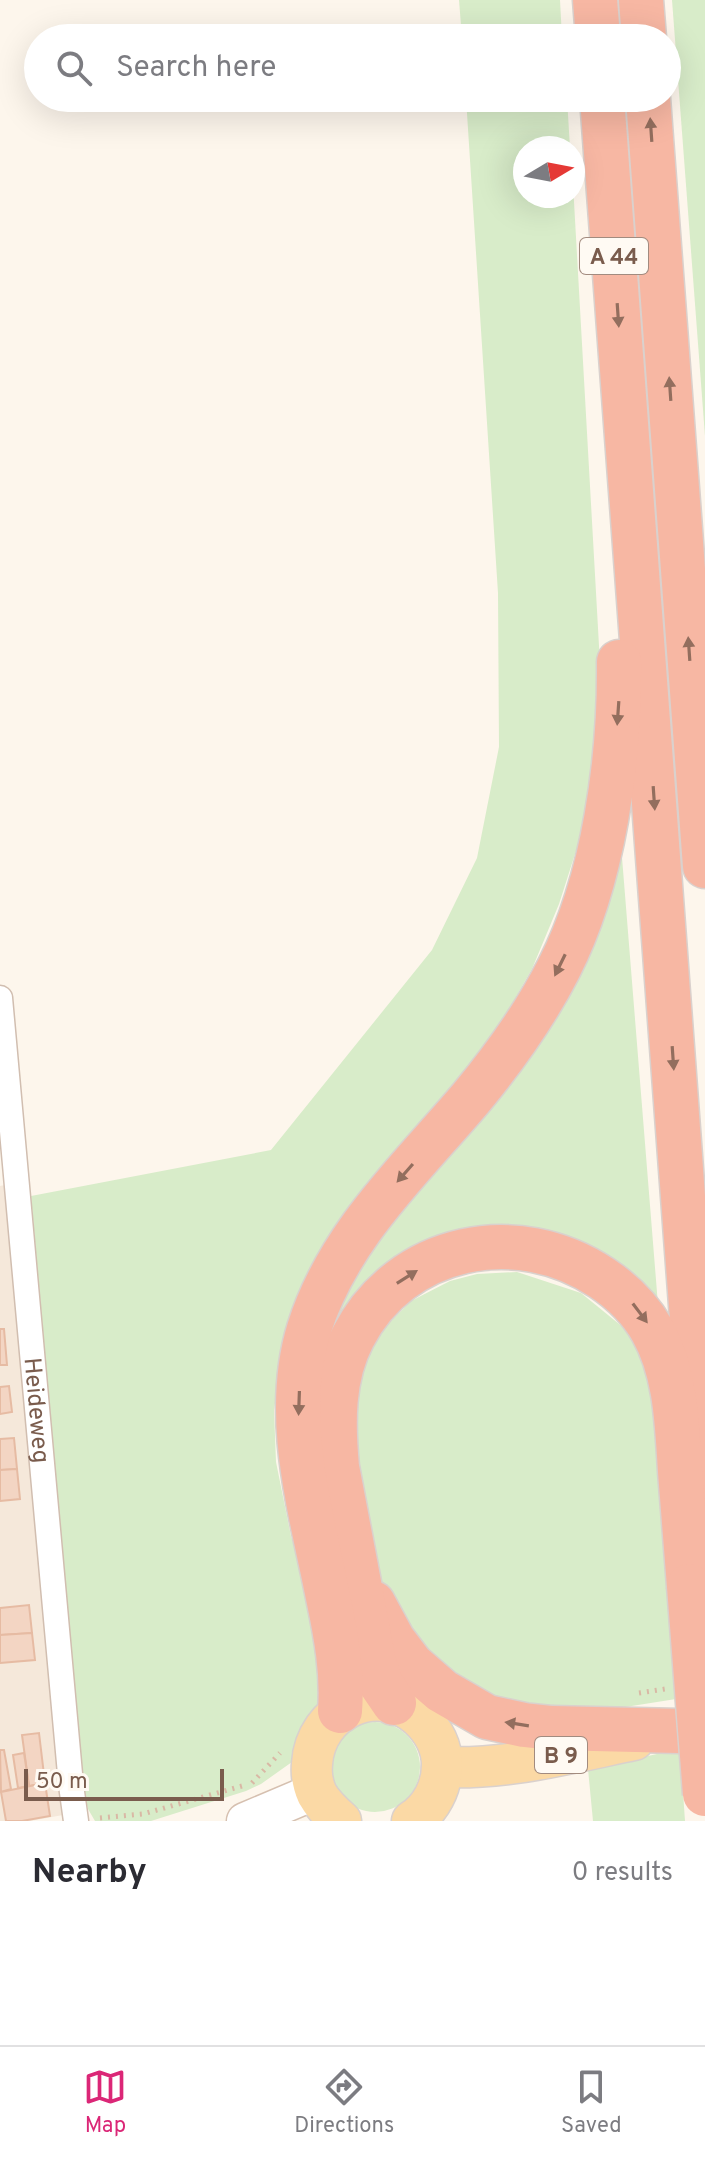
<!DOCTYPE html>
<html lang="en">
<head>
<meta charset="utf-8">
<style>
	:root { --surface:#fff; --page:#f2f2f3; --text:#2b2b33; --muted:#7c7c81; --line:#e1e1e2; --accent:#db2777 }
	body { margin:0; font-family:Overpass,sans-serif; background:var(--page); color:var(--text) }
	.compass { position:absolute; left:513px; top:136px; width:72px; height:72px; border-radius:50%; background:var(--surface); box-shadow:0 8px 32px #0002; rotate:80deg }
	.scale { position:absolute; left:24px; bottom:20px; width:200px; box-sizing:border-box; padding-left:8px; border:4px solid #7a5c4d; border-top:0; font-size:22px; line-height:28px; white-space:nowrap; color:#7a5c4d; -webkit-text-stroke:6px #fffaf3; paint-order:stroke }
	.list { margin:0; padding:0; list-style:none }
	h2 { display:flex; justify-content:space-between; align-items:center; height:104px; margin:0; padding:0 32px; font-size:34px }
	h2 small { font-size:26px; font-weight:400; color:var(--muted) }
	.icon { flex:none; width:44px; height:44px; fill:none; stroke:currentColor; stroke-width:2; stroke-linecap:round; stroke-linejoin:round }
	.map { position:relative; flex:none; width:705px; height:1821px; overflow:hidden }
	.search { position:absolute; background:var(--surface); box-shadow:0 8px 32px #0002; left:24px; right:24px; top:24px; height:88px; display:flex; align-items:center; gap:20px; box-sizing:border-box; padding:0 28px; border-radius:44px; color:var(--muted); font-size:30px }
	.sheet { height:224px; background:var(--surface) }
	nav { display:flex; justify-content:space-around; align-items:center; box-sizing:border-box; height:112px; border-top:2px solid var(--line); background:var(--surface); font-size:22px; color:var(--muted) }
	nav a { display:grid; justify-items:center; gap:4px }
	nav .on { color:var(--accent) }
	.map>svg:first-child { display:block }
	.residential { fill:#f5e8da }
	.green { fill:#d8ecc9 }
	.building { fill:#f3d5c3; stroke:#e6bba3; stroke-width:2 }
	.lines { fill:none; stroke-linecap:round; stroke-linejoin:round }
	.minor-casing { stroke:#d1beb0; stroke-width:27 }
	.secondary-casing { stroke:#d6c0b0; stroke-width:39 }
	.primary-casing { stroke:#dad1cd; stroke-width:43 }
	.motorway-casing { stroke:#dad1cd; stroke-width:47 }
	.path { stroke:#d9b8a5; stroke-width:5; stroke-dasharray:2 6; stroke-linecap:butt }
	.minor { stroke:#fff; stroke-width:24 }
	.secondary { stroke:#fff; stroke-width:36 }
	.primary { stroke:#fbd9a5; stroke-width:40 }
	.motorway { stroke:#f7b7a3; stroke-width:44 }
	.motorway-bridge-casing { stroke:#dad1cd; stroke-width:47; stroke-linecap:butt }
	.motorway-bridge { stroke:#f7b7a3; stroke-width:44 }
	.oneway { fill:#936e5e }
	.labels { text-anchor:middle; stroke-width:6; stroke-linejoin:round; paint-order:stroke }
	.shield { fill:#fffaf3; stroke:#a28b7f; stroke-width:2 }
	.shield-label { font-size:22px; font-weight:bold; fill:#7a5c4d }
	.street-label { font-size:24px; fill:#7a5c4d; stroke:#fffaf3 }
</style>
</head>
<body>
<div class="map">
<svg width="705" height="1821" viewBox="0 0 705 1821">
	<rect width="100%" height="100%" fill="#fdf6ec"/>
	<path class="residential" d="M5,1185L63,1815L30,1821H0V1186Z"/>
	<g class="green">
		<path d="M459,0H560L562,38H462Z"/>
		<path d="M672,0H705V436Z"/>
		<path d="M466,98H567L570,148H525V196H573V184L602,699L593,798L559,904L532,969L505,1016L464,1077L416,1133L362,1190L340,1220L282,1356L274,1410L276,1462L291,1536L313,1603L325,1704L299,1757L261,1784L246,1791L151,1821H95L88,1809L84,1792L31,1196L271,1150L432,950L477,858L499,747L498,593Z"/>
		<path d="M621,845L661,1342L535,1242L345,1320L347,1651L315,1321Z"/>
		<path d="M517,1272L581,1293L624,1328L641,1353L655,1381L676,1699L581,1714L468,1695L388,1610L363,1544L345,1427L373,1339L411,1301L450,1281L477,1274Z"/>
		<circle cx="375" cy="1767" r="45"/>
		<path d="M680,1749L685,1821H593L588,1769Z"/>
	</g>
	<g class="building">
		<path d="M0,1329H4L7,1365H0Z"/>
		<path d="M9,1386L12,1412L0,1414V1387Z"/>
		<path d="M14,1438L17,1469L0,1470V1439Z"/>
		<path d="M17,1469L20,1499L0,1501V1470Z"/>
		<path d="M29,1605L32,1633L0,1635V1608Z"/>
		<path d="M32,1633L35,1660L0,1663V1635Z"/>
		<path d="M39,1733L45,1783L29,1786L22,1735Z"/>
		<path d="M0,1750H4L11,1789L1,1792Z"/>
		<path d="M24,1753L29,1786L18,1788L13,1755Z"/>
		<path d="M45,1783L50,1816L22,1821H6L1,1792Z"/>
	</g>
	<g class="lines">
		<g class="minor-casing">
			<g id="minor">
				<path id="s1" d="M0,998L71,1785L76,1821"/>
			</g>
		</g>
		<g class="secondary-casing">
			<path id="secondary" d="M245,1821L316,1791"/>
		</g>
		<g class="primary-casing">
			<g id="primary">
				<path d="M442,1767C507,1770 571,1753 634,1740"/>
				<path d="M341,1821C332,1813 323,1805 317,1794C313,1785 311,1774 312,1764C315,1710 377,1680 419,1717C433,1730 442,1745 442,1765C442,1787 431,1809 412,1821"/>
			</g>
		</g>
		<g class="motorway-casing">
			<g id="motorway">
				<path d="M595,0L598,38"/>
				<path d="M641,0L644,38"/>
				<path d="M602,98L705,1495"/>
				<path d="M648,98L705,866"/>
				<path d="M373,1603L393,1640L412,1665L442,1691L487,1717L524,1725L552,1728L679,1731"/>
				<path d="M394,1703L381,1684L374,1662L337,1467C333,1424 332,1377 353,1337C401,1244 517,1221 602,1278C623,1292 640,1309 652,1330C676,1372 677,1425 680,1471C683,1510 686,1548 689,1586"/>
				<path d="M340,1711C343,1673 336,1635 328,1597C311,1511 282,1416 309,1329C338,1236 410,1170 471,1098C505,1057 535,1015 559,968C604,880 620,759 619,662"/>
			</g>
		</g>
		<g class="path">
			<path d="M639,1693L665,1689"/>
			<path d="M252,1783L280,1753"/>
			<path d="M100,1818L143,1814L242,1786"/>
		</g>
		<use href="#minor" class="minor"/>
		<use href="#secondary" class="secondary"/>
		<use href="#primary" class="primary"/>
		<use href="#motorway" class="motorway"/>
		<g class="motorway-bridge-casing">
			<path id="motorway-bridge" d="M689,1586L705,1794"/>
		</g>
		<use href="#motorway-bridge" class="motorway-bridge"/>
	</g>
	<defs><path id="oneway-solid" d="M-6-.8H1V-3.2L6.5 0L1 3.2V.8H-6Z" transform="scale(2)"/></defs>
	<g class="oneway">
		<use href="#oneway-solid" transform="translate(651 130) rotate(-94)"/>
		<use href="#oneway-solid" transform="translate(618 315) rotate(86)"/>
		<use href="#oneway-solid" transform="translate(670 389) rotate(-94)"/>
		<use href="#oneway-solid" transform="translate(689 649) rotate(-94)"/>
		<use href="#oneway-solid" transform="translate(618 713) rotate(94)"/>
		<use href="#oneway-solid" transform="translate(654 798) rotate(86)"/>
		<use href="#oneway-solid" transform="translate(560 965) rotate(116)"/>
		<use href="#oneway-solid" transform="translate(673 1058) rotate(86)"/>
		<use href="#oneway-solid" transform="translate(405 1173) rotate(131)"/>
		<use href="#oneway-solid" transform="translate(407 1277) rotate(-32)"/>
		<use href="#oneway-solid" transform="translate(640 1313) rotate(53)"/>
		<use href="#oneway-solid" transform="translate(299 1403) rotate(92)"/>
		<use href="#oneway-solid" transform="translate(517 1724) rotate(-171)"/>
	</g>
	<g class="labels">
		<g class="shield">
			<rect x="580" y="238" width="68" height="36" rx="6"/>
			<rect x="535" y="1737" width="52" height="36" rx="6"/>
		</g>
		<g class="shield-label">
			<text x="614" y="264">A 44</text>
			<text x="561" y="1763">B 9</text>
		</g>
		<g class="street-label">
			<text dy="8" stroke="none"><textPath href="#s1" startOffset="414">Heideweg</textPath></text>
		</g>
	</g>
</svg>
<svg class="compass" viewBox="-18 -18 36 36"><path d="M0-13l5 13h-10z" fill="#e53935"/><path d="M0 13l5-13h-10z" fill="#7c7c81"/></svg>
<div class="scale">50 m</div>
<div class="search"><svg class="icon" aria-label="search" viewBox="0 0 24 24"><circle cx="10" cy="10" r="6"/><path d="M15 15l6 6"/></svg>Search here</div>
</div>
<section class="sheet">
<h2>Nearby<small>0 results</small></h2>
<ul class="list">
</ul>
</section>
<nav>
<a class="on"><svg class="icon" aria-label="map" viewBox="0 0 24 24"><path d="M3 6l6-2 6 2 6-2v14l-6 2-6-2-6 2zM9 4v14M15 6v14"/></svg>Map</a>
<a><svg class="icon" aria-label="directions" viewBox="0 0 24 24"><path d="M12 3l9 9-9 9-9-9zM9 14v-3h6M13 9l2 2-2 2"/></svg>Directions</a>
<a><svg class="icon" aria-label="saved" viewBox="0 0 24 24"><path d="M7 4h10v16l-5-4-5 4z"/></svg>Saved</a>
</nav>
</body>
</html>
